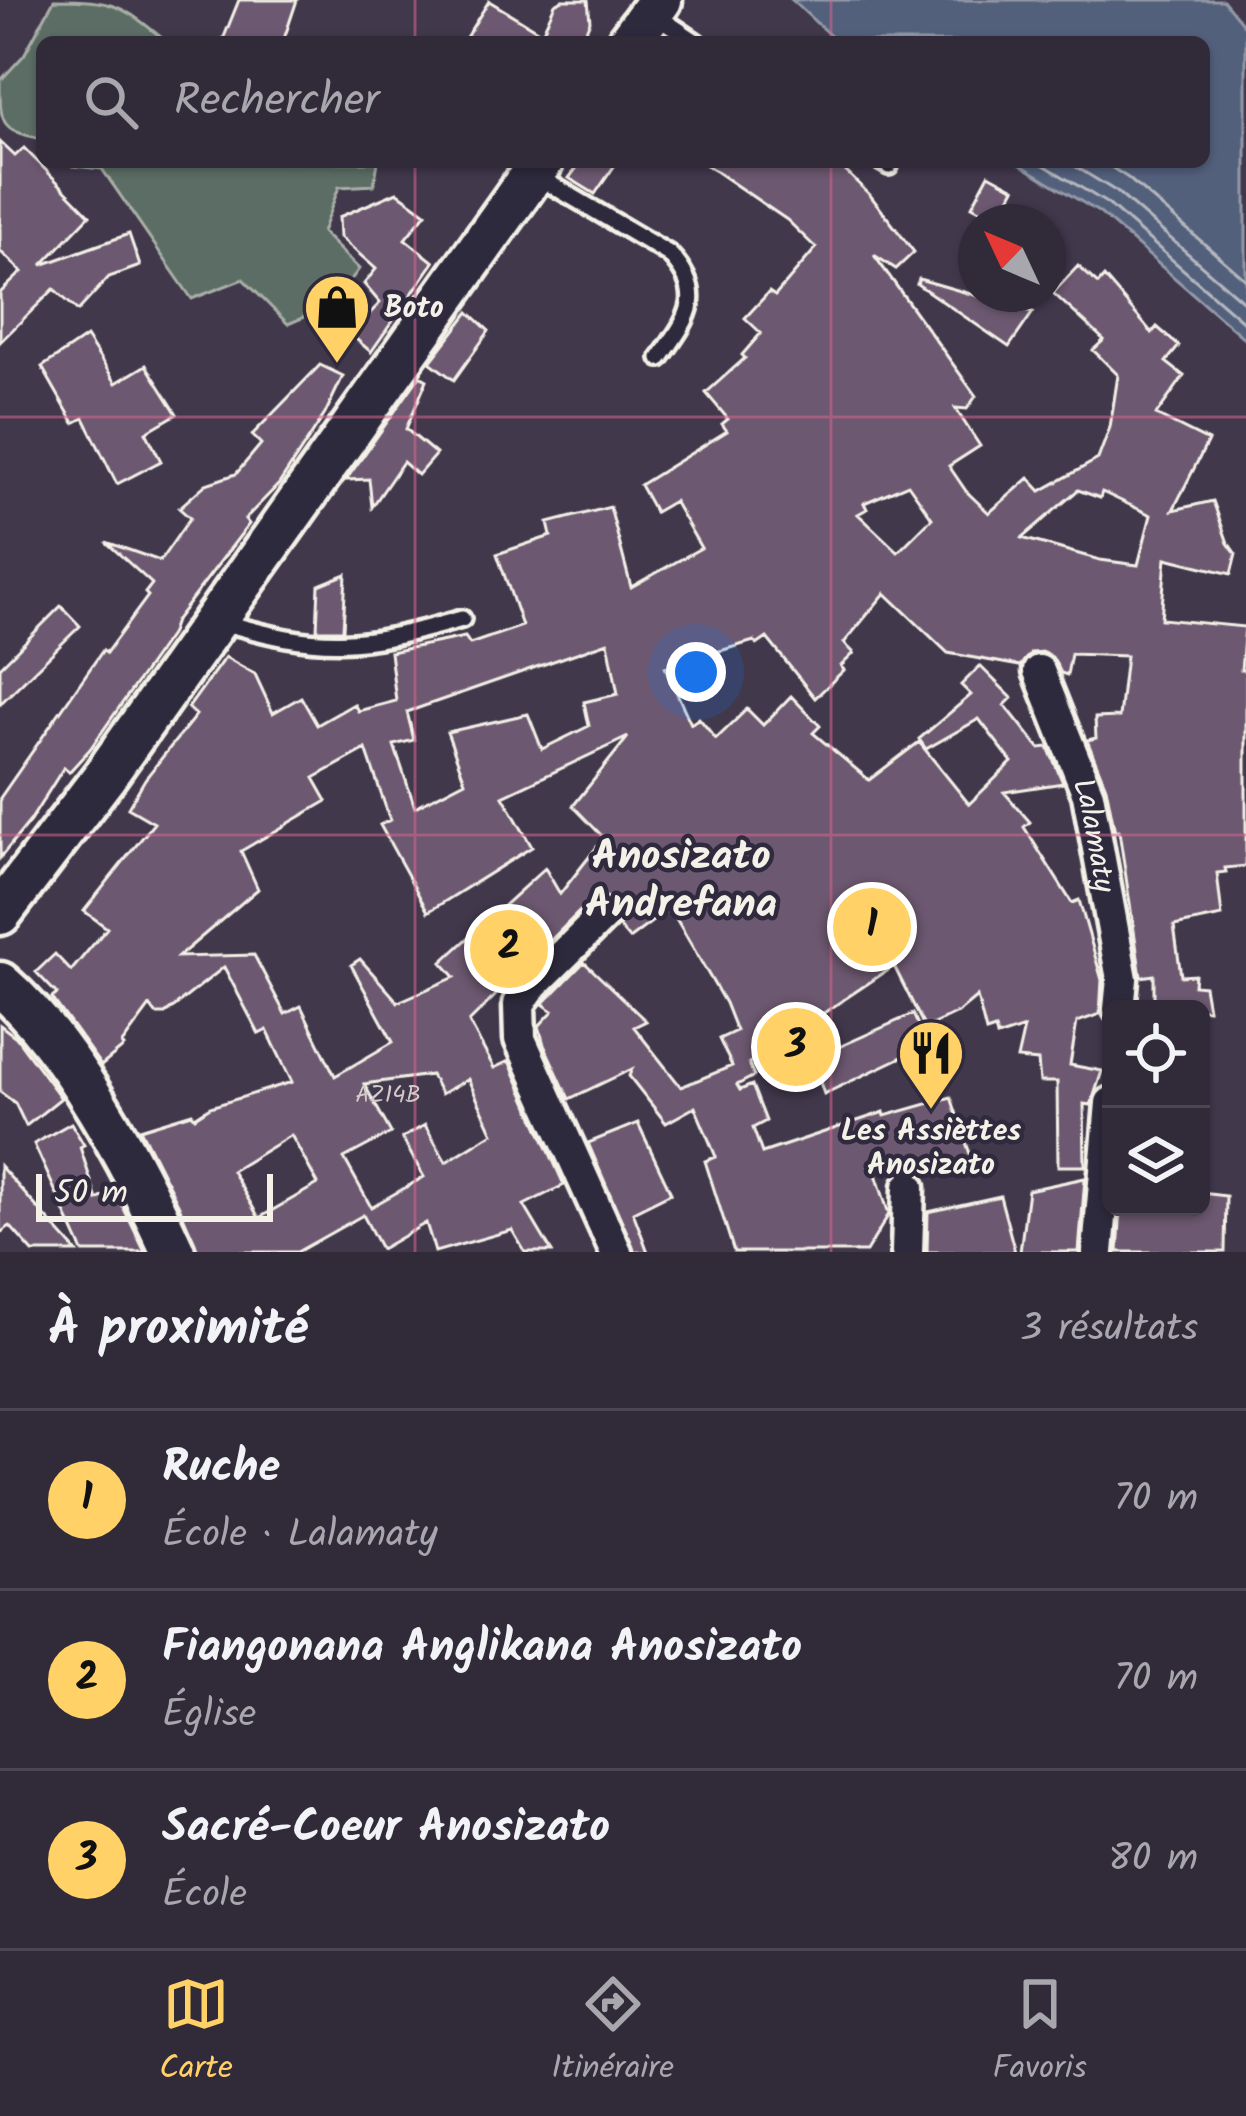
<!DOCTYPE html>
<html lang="fr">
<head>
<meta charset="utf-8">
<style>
	:root { --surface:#312a39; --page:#3d3644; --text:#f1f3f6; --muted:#a8a7ae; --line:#4c4653; --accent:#ffd166 }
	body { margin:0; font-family:Kalam,sans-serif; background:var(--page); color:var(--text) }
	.controls { position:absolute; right:36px; bottom:36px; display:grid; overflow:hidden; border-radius:18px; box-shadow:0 3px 9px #0004 }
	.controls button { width:108px; height:108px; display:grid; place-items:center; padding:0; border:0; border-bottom:3px solid var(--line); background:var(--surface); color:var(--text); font:60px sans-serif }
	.compass { position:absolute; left:958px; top:204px; width:108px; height:108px; border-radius:50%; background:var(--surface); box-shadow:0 3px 9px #0004; rotate:314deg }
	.scale { position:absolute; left:36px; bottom:30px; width:237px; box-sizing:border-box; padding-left:12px; border:6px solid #f4f1e8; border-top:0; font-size:33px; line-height:42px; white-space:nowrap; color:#f4f1e8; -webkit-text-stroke:9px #2f2a3d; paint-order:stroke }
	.you { position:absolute; left:696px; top:672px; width:42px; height:42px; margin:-30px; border:9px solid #fff; border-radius:50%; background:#1a73e8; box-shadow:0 0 0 18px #1a73e833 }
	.badge { display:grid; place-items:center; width:78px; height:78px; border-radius:50%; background:var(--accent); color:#111; font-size:39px; font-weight:700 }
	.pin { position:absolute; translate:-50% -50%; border:6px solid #fff; box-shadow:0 3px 12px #0006 }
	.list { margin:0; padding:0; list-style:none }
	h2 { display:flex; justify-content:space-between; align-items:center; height:156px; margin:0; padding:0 48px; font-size:51px }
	h2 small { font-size:39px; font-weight:400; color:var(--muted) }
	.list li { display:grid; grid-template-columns:78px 1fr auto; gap:36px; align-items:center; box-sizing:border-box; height:180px; padding:0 48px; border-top:3px solid var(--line) }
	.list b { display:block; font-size:45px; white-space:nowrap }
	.list p { margin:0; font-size:39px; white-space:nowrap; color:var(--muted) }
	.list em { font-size:39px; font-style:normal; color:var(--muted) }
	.icon { flex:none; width:66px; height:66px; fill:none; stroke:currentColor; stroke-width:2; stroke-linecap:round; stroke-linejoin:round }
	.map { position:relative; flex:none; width:1246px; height:1252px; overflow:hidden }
	.search { position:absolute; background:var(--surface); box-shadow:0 3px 9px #0004; left:36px; right:36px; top:36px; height:132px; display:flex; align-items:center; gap:30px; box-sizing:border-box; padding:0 42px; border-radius:18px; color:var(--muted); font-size:45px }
	.sheet { height:696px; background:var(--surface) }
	nav { display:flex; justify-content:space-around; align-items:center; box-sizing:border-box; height:168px; border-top:3px solid var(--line); background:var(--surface); font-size:33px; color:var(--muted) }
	nav a { display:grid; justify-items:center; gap:6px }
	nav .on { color:var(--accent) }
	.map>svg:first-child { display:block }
	.green { fill:#5b6d65; stroke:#a8afa6; stroke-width:3 }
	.water { fill:#53607c; stroke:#939aa7; stroke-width:3 }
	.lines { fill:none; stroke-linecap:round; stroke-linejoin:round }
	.shore { stroke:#b4b7bd; stroke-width:3 }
	.building { fill:#6c5870; stroke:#f4f1e8; stroke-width:3; fill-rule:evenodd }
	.lane-casing { stroke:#f4f1e8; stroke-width:24 }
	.street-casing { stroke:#f4f1e8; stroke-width:39 }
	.secondary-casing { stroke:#f4f1e8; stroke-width:51 }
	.lane { stroke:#2f2a3d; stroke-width:15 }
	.street { stroke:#2f2a3d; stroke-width:30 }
	.secondary { stroke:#2f2a3d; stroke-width:42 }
	.grid { fill:none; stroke:#d4648c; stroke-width:3; stroke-opacity:0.55 }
	.labels { text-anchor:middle; stroke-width:9; stroke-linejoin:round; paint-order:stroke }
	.number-label { font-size:24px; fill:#d2cbca }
	.poi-label { font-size:30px; font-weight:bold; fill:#f4f1e8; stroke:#2f2a3d; text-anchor:start }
	.street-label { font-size:30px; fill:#f4f1e8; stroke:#2f2a3d }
	.district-label { font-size:42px; font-weight:bold; fill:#f4f1e8; stroke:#2f2a3d }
</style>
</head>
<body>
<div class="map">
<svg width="1246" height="1252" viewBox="0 0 1246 1252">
	<rect width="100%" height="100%" fill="#41384c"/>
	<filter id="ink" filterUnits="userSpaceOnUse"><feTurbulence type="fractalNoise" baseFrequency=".00833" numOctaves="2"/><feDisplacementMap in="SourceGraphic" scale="24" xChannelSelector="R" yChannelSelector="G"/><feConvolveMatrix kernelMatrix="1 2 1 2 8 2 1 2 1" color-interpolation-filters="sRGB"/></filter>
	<g filter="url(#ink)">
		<g class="green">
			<path d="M54,0C114,0 121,4 167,42H42V139C0,130 0,124 0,81L24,55Z"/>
			<path d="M69,162H378L374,185L339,187L322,232L359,269C339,298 321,311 288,324L243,279L192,299L102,169L73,166Z"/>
		</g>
		<path class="water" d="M792,0H1223L1246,28V340L1100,213L1016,162H1204V42H837Z"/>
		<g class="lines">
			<g class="shore">
				<path d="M1039,162L1108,204L1246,324"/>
				<path d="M1068,162L1117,192L1246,304"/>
				<path d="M1103,162L1128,178L1246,280"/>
			</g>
		</g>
		<g class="building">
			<path d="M239,0H297L283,42H222Z"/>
			<path d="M563,0H588L590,21L581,42H463L489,1L542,33L555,4Z"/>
			<path d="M0,142L15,156L24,148L90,215L42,265L129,234L140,266L109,277L78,311L54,289L0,342V293L22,272L0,251Z"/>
			<path d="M581,162H617L595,194L569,178Z"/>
			<path d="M702,162H836L870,195L914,252L896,269L874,255L976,396L967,409L955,408L980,446L949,466L966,491L989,513L1029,478L1041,491L1098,459L1110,427L1118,375L1093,350L1104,340L1053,293L1078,266L1098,284L1104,277L1152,333L1157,327L1179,346L1166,362L1184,376L1156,415L1208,441L1173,510L1213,501L1228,543L1236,554L1231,574L1166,558L1161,619L1245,627L1241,670H1246V866L1225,868L1226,872L1217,873L1222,916L1174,926L1181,976L1195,975L1194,985L1204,986L1208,1009H1154V975L1141,977L1119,831L1115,832L1106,787L1087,740L1096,738L1095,718L1119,717L1126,656L1071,654L1067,675L1061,673L1052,657L1043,652L1031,653L1020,666L948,653L885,593L844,643L854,653L841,666L844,670L815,698L767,638L757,645L754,641L665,667L691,724L699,718L716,739L747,709L763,725L791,696L820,726L813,733L869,780L919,742L969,804L1012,762L979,719L926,749L919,739L971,695L961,685L980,666L1012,698L1005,705L1039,748L1048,747L1063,783L1004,792L1030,822L1024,827L1072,903L1079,900L1102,980L1100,1014L1077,1022L1070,1065L1102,1071L1091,1105L1084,1104L1085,1166H1058L1057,1082H1040L1038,1061L1017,1059L1024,1028L997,1037L995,1029L986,1032L977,997L959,1012L925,1028L894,966L749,1063L754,1076L737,1085L740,1090L752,1085L766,1121L753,1128L762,1153L884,1112L885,1116L951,1097L974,1166L873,1165L889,1214L866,1252H734L705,1161L716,1157L695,1107L666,1123L629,1076L632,1069L569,1099L544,1045L539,1026L553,1011L543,1004L584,962L646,1021L634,1027L681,1087L732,1066L719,1039L736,1031L725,1003L670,908L629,939L619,927L623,911L619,902L600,896L590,901L469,1022L494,1068L509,1061L564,1185L524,1205L552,1252H525L512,1230L435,1252L426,1223L381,1249L363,1215L297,1252H198L180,1208L140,1129L192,1113L195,1117L210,1107L292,1082L267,1030L259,1034L224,967L165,1014H156L150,1006L122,1044L124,1047L101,1066L52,998L57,994L36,972L55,954L71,971L107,928L84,911L154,823L128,808L145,779L196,715L188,708L225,657L255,674L273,713L301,697L317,725L354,704L358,711L396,701L390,652L465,637L470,644L522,626L497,554L551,536L548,523L610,507L631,587L701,548L674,501L655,512L640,485L727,431L722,424L728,419L706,393L745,358L742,355L761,333L745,318L769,292L775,296L816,248L787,220ZM908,484L932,518L898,552L858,514L867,509L864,503ZM1078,490L1100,498L1102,492L1151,515L1138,565L1100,560L1022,538ZM608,642L618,694L584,702L589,726L542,749L528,714L447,732L465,781L415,807L394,745L414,740L407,712ZM628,737L573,806L604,838L560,894L545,868L442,962L455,977L398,1002L360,959L351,965L393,1042L335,1076L301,1006L285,1014L254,955L178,957L258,889L241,851L327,801L314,778L366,749L390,820L380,825L428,912L532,847L503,796ZM431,1075L441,1094L468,1079L493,1133L446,1162L425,1125L402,1138L424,1177L371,1207L344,1158L391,1133L364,1084ZM291,1135L318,1184L259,1218L232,1171Z"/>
			<path d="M989,174L1015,188L998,220L972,206Z"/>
			<path d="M397,192L426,213L405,239L434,262L371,352L350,334L380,303L364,284L376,269L340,237L339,217Z"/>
			<path d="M919,279L1033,312L1009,347L917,284Z"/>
			<path d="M469,312L489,331L454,380L430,362Z"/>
			<path d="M86,337L116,383L146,365L177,414L146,432L161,461L117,484L84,418L74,423L42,367Z"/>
			<path d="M320,365L343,376L325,414L279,484L245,519L249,524L175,621L170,635L90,749L69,772L64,767L30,821L0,858V798L103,650L106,653L148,596L145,593L152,584L106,542L160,561L190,518L179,508L206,484L236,474L261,444L252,435Z"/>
			<path d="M420,376L427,380L406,429L436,454L418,475L403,462L372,507L369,479L346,480Z"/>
			<path d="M346,574L343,630H317L319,585Z"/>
			<path d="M61,606L80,626L0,704V667Z"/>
			<path d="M913,1014L927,1045L824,1094L812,1059Z"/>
			<path d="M0,1025L16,1037L61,1098L26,1126L15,1103L0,1092Z"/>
			<path d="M71,1123L84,1145L80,1147L97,1200L115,1190L145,1252H83L34,1144Z"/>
			<path d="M638,1123L671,1193L633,1212L648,1252H635L588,1143Z"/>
			<path d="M0,1166L77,1252H33L10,1226L0,1233Z"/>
			<path d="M1085,1178L1079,1252H1020L1028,1190Z"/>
			<path d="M1201,1193L1226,1196L1225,1252H1118L1121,1207H1201Z"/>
			<path d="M1000,1196L1015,1252H927L928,1212Z"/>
		</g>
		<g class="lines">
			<g class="lane-casing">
				<g id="lane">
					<path d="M654,14L696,42"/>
					<path d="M882,162L889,166"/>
					<path d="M535,175L669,254C708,295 688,318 660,358"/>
					<path d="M219,621C323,652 359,648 462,619"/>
				</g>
			</g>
			<g class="street-casing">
				<g id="street">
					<path id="s1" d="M1039,671L1088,794L1122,979L1119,1009"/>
					<path d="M604,915L532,986L519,1004L520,1039L616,1252"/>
					<path d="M907,1252L909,1187"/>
					<path d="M1098,1252L1111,1103"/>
				</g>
			</g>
			<g class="secondary-casing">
				<g id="secondary">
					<path d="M629,42L660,0"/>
					<path d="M0,913L104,777L541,162"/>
					<path d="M0,984C70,1044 135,1168 173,1252"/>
				</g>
			</g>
			<use href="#lane" class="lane"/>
			<use href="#street" class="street"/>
			<use href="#secondary" class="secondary"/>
		</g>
	</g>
	<path class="grid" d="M415,0V42M831,0V42M415,162V1252M831,162V1252M0,417H1246M0,835H1246"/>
	<defs>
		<g id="shop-pin" transform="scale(3.45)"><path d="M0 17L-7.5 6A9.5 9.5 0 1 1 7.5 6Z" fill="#ffd166" stroke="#2f2a3d"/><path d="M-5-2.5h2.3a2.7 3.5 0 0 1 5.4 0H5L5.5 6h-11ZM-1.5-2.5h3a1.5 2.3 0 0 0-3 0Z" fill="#111"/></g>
		<g id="restaurant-pin" transform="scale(3.45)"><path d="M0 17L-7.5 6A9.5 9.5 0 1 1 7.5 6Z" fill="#ffd166" stroke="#2f2a3d"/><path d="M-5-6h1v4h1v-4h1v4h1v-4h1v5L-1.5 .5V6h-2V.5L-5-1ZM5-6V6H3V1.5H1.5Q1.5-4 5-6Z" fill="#111"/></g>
	</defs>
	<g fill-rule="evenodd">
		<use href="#shop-pin" x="337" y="307"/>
		<use href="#restaurant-pin" x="931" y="1053"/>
	</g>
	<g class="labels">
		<g class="number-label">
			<text x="388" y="1102">AZ14B</text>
		</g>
		<g class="poi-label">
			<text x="384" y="317">Boto</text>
			<text x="931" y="1140" text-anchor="middle">Les Assièttes<tspan x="931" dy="34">Anosizato</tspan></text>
		</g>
		<g class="street-label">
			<text dy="10" stroke="none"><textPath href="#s1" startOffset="174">Lalamaty</textPath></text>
		</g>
		<g class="district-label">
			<text x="681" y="869">Anosizato<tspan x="681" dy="48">Andrefana</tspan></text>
		</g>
	</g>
</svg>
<div class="controls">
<button><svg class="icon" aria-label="locate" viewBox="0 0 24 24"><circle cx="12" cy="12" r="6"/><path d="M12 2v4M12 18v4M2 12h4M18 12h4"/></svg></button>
<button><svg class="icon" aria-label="layers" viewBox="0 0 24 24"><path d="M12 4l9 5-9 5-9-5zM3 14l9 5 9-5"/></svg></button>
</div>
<svg class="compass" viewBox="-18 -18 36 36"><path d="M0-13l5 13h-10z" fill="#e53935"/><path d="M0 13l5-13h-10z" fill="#a8a7ae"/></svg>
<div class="scale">50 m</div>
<div class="you"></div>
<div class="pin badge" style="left:872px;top:927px">1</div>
<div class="pin badge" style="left:509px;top:949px">2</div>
<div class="pin badge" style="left:796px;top:1047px">3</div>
<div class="search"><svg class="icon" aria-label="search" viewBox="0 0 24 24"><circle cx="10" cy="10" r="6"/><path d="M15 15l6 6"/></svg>Rechercher</div>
</div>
<section class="sheet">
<h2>À proximité<small>3 résultats</small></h2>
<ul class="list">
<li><span class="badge">1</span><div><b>Ruche</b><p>École · Lalamaty</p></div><em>70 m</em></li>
<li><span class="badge">2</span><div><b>Fiangonana Anglikana Anosizato</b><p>Église</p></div><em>70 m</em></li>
<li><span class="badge">3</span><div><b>Sacré-Coeur Anosizato</b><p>École</p></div><em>80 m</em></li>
</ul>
</section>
<nav>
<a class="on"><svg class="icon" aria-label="map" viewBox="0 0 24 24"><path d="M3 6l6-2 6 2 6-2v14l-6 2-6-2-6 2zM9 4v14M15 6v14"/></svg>Carte</a>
<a><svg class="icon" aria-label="directions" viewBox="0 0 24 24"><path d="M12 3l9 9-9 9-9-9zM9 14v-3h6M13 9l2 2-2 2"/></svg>Itinéraire</a>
<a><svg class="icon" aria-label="saved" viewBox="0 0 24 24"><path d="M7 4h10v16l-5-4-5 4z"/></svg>Favoris</a>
</nav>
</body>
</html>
